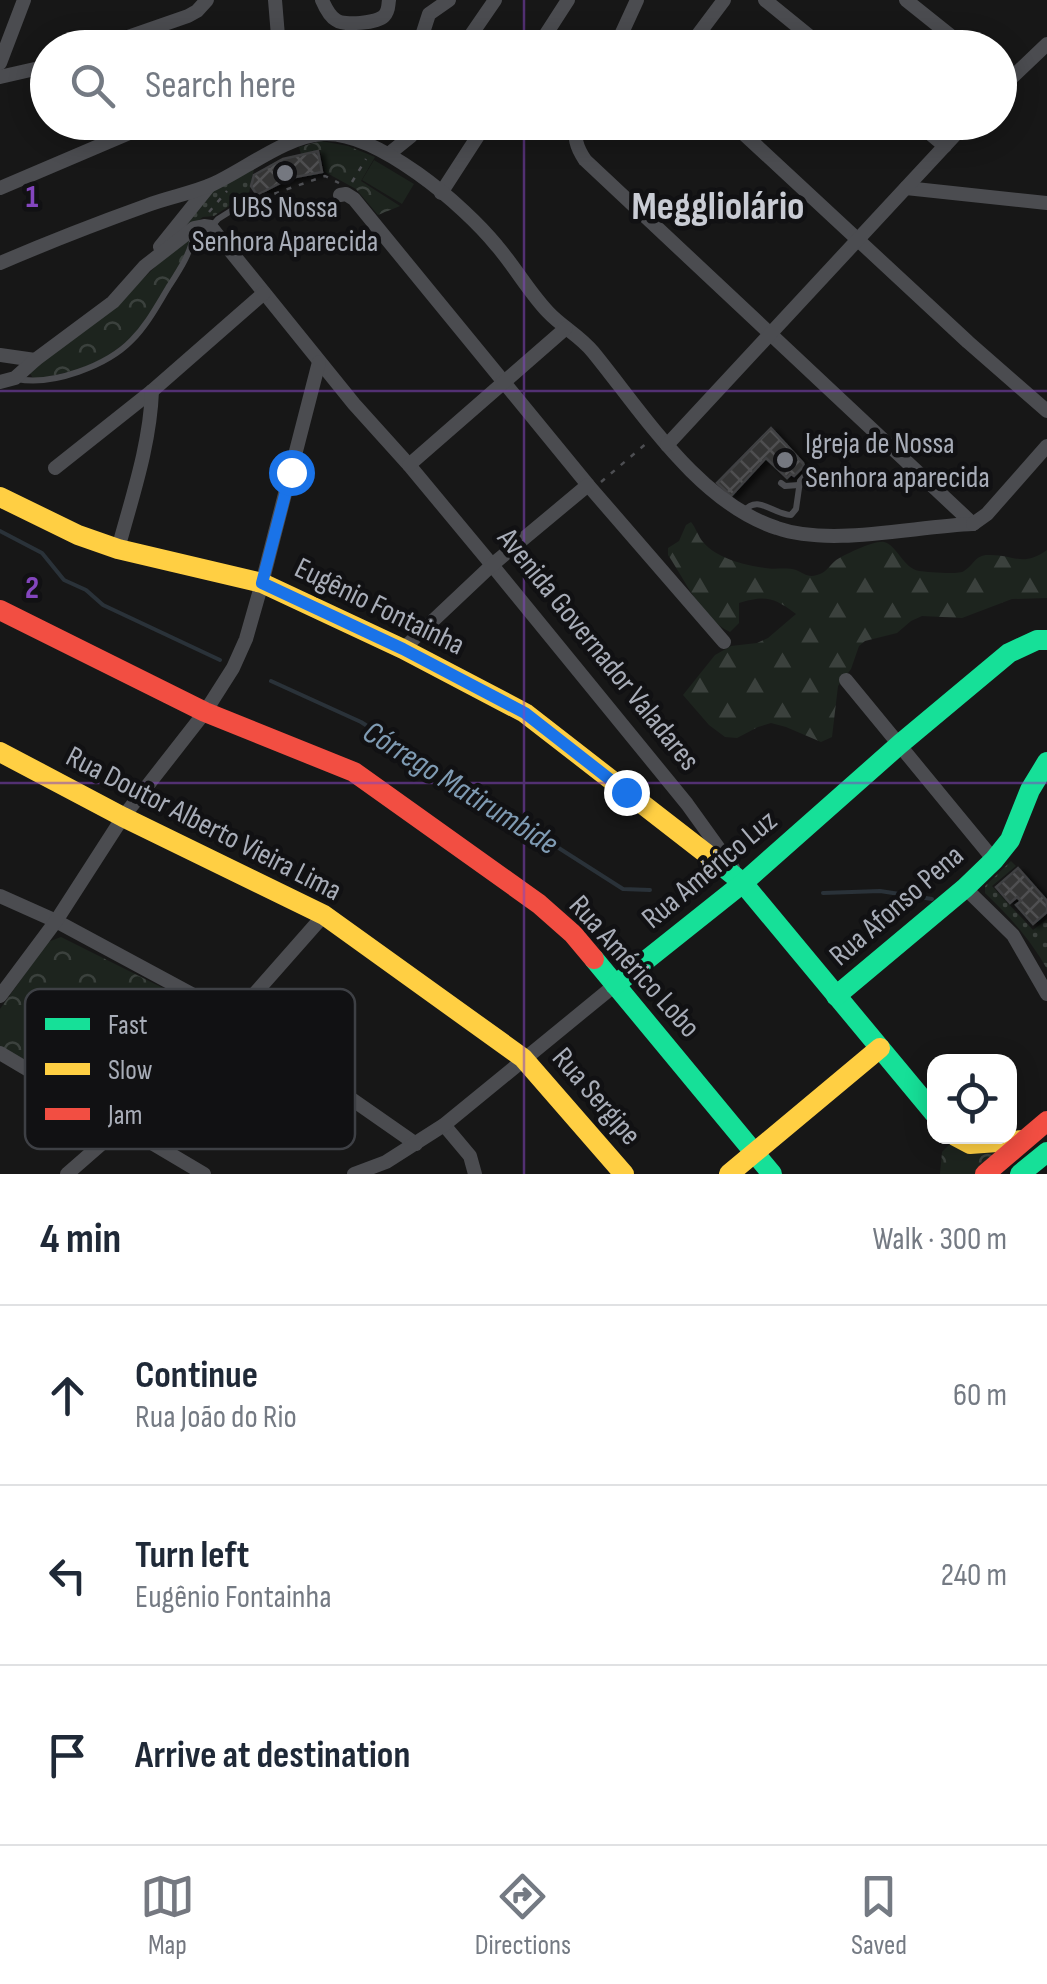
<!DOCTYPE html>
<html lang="en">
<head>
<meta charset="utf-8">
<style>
	:root { --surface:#fff; --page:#f6f6f7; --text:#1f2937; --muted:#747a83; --line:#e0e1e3; --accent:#757880 }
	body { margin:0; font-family:"Sofia Sans Condensed",sans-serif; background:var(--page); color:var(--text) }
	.controls { position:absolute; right:30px; bottom:30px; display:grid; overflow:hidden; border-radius:20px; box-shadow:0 5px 25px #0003 }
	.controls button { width:90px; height:90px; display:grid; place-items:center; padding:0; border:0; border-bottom:2px solid var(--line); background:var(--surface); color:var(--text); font:50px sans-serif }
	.stop { position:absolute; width:30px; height:30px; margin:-22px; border:8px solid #1a73e8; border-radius:50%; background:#fff }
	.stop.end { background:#1a73e8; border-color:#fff; box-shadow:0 2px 10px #0008 }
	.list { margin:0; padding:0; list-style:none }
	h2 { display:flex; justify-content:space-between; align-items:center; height:130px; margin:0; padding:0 40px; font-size:42px }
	h2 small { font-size:32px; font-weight:400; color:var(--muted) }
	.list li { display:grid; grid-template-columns:65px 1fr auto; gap:30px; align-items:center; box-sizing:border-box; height:180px; padding:0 40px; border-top:2px solid var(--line) }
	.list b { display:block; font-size:38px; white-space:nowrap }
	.list p { margin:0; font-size:32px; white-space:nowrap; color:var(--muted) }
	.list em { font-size:32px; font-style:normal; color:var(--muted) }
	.icon { flex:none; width:55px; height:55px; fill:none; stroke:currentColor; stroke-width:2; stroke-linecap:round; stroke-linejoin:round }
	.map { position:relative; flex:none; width:1047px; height:1174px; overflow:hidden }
	.search { position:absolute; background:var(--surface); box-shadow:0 5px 25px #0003; left:30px; right:30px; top:30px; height:110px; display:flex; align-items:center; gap:25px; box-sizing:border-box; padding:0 35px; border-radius:55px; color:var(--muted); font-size:38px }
	.sheet { height:670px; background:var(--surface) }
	nav { display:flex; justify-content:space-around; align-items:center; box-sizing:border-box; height:140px; border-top:2px solid var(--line); background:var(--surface); font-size:28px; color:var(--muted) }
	nav a { display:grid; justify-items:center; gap:5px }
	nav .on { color:var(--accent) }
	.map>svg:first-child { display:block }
	.grass { fill:#1d241e }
	.forest { fill:url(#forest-firs) }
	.park { fill:url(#park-crowns) }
	.garden { fill:url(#garden-dots) }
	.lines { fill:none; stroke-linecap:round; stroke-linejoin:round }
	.stream { stroke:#2a3239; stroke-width:4 }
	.building { fill:url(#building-cross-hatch); stroke:#3f4043; stroke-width:2.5; filter:url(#shadow) }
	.path { stroke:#4d4e52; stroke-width:2.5; stroke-dasharray:5 8; stroke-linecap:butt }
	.lane { stroke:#4b4c50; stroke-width:6 }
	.street { stroke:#4b4c50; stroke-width:14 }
	.fast { stroke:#16e098; stroke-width:20 }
	.slow { stroke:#ffcf43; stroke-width:20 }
	.jam { stroke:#f24e42; stroke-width:20 }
	.route { stroke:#1a73e8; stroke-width:12 }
	.grid { fill:none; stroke:#8446be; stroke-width:2.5; stroke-opacity:0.55 }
	.poi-dot { fill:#757880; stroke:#111113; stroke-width:4 }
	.labels { text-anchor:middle; stroke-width:9; stroke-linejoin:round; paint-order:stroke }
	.poi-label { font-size:30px; fill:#a8adb8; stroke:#111113 }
	.street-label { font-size:30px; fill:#a8adb8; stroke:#111113 }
	.water-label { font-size:32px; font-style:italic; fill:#7f9bb3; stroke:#111113 }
	.district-label { font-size:40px; font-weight:bold; fill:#c9ccd4; stroke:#111113 }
	.key { fill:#111113; stroke:#3e4045; stroke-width:2.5 }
	.key-label { font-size:28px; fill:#a8adb8 }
	.grid-label { font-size:32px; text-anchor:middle; font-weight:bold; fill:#8446be; stroke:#111113; stroke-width:9; stroke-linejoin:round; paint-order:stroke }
</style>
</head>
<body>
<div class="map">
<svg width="1047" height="1174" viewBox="0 0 1047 1174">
	<defs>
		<pattern id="forest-firs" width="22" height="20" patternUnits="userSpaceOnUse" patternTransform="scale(2.5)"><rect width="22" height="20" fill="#1d241e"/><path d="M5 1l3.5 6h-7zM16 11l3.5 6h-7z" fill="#3b413d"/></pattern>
		<pattern id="park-crowns" width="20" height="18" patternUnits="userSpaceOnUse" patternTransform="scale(2.5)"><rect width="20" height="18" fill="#1d241e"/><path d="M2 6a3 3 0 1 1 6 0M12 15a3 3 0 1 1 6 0" fill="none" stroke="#3b413d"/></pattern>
		<pattern id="garden-dots" width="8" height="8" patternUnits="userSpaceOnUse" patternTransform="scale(2.5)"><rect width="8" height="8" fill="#1d241e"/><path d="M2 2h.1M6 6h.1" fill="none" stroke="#3b413d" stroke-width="1.8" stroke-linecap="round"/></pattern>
		<pattern id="building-cross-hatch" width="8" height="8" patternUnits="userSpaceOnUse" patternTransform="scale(2.5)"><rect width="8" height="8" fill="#353536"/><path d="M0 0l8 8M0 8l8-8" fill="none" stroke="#4f5051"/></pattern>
		<filter id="shadow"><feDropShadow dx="5.5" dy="3" stdDeviation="2.5" flood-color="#0009"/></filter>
	</defs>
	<rect width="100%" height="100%" fill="#171717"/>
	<path class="grass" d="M374,160L414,184L402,204L362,180Z"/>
	<path class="forest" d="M691,522C696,528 698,536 703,542C716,558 744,565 765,568C774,570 787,567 796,570C804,573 807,578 817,575C826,573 828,567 835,561C843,555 875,540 884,542C897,545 903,568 919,571C927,572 960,575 964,571C974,565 975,555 988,555C1014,554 1022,568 1047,550V598L1012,599L962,618L922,616L911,621L897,633L865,641L859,646L851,669L838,686L832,737L821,742L786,727L771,723L758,727L737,738L725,737L709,725L683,695L715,655L731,646L757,643L768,638L796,614C774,597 765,595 739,603V623L730,632C702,619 685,580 668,555V548L679,541L686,525Z"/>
	<g class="park">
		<path d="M321,141L348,146L375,157L361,181L400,206L378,215L356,189L325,172L320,150L301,154L299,147Z"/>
		<path d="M188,235L191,238C175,280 149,329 110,354C88,369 60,374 34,380L28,370L115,306Z"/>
		<path d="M61,937L205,1009L209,1014V1027L123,1116L117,1118L0,1048V1009L48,942Z"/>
		<path d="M955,1139L1022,1141L982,1174H940L942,1152Z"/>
	</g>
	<g class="garden">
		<path d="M254,169L249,193L214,216L203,217L183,231L180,228L206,193Z"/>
		<path d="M1011,861L1016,866L992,886L1033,930L1047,919V969C1030,939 1010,917 985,893V886Z"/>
	</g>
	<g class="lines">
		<g class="stream">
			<path d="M0,531L42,553L64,580L86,590L103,605L220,660"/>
			<path d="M271,681L361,722L623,889L650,890"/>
			<path d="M823,893L880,891L932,899"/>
		</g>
	</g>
	<g class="building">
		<path d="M318,151L322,172L290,178L257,195L251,186L254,175L283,159Z"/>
		<path d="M771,428L803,463L804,466L794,476L791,474L787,478L766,458L731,496L717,483Z"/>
		<path d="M1018,868L1047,901V912L1033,924L1016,905L1021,901L1017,897L1010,903L996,887Z"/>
	</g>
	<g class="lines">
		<g class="path">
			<path d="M352,182L366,159"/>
			<path d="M262,198L325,176L339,183"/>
			<path d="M209,212L227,191"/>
			<path d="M601,482L648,442"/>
		</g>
		<g class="lane">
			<path d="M212,226L218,219L253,197"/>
			<path d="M17,379C52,386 107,366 132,340C147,325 157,306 168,288C179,271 192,252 194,231"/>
			<path d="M781,483L785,486L799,485"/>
			<path d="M744,511C758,494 772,514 791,515L796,509L800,481L813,466"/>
		</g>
		<g class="street">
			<path d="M275,0L279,48"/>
			<path d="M322,0C325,7 329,16 336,20C344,26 377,23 384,16C389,11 388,6 389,0"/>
			<path d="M765,0L824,48"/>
			<path d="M906,0L966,48"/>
			<path d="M96,48L188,16L197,11L207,0"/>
			<path d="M262,48C273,37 280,41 292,48"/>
			<path d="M418,48L429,14L449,0"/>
			<path d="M462,48L495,0"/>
			<path d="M537,48L568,0"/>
			<path d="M615,48L637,0"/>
			<path d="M688,48L724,0"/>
			<path d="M0,63L24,0"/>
			<path d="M0,77L48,66"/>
			<path d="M1000,89L1047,44"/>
			<path d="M296,122L301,138"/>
			<path d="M579,122C572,136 577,148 585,160L973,524"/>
			<path d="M731,122L968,342L1047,411"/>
			<path d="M916,122L945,146"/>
			<path d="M390,153L411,136L421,122"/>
			<path d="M0,188L155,122"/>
			<path d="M906,188L1047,203"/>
			<path d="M441,193L487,122"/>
			<path d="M340,195L346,194L354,199L588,485L724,642"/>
			<path d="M160,247L209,186"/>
			<path d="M0,263C49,242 98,223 148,205C169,197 193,193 213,184C246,169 286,136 323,134C377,131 464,205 497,246C515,267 529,292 548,312C562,327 580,336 593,352C642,412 699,503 777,528C831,547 915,526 973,524"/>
			<path d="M0,355L35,360"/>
			<path d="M0,382L15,378L35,360L113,302L145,266L194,228L204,226L211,227L354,404L409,465L492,565L687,804L733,868"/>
			<path d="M667,445L967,122"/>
			<path d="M409,465L566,328"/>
			<path d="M55,468L152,391L264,293"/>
			<path d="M973,524L987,514L1047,446"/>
			<path d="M118,549C132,497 150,445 152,391"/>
			<path d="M403,649L492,565L588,485"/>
			<path d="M846,680L994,860"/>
			<path d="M965,888L1013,935L1047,994"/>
			<path d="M0,896L56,921L234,1017L416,1144"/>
			<path d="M0,996L56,921L123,817L205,712L233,668L246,639L262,583L319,362"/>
			<path d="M0,1053L204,1174"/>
			<path d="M444,1125L470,1156L475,1174"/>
			<path d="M67,1174L122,1126L234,1017L324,915"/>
			<path d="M354,1174L386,1162L444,1125L615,985"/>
		</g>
		<g class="fast">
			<path d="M717,862L743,883L934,1113"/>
			<path d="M594,959L772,1174"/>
			<path d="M615,985L743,883L900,744L1009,653L1037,640H1047"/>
			<path d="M836,996L965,888L994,860L1010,840L1030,790L1047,762"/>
			<path d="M1020,1174L1047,1152"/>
		</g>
		<g class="slow">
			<path d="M0,497L78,535L118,549L262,583L403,649L525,713L717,862"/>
			<path d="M0,752L123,817L324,915L523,1058L624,1174"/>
			<path d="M955,1136L970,1144L1024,1140"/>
			<path d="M729,1174L880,1048"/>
		</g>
		<g class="jam">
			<path d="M0,610L205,712L354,772L539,904L573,934L594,959"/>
			<path d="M985,1174L1047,1121"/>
		</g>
	</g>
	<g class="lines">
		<path class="route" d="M291,472L262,583L403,649L525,713L626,792"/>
	</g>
	<path class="grid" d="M524,0V48M524,122V1174M0,391H1047M0,783H1047"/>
	<g class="poi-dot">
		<circle cx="285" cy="173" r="10"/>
		<circle cx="785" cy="460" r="10"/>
	</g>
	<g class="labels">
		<g class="poi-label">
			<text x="285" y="217">UBS Nossa<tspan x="285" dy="34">Senhora Aparecida</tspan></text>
			<text x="805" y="453" text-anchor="start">Igreja de Nossa<tspan x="805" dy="34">Senhora aparecida</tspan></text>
		</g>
		<g class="street-label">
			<text transform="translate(380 606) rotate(26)" y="10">Eugênio Fontainha</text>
			<text transform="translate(599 649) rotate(51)" y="10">Avenida Governador Valadares</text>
			<text transform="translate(204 823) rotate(27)" y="10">Rua Doutor Alberto Vieira Lima</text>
			<text transform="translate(709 869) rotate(-40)" y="10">Rua Américo Luz</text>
			<text transform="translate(896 905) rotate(-41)" y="10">Rua Afonso Pena</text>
			<text transform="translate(635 966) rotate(48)" y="10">Rua Américo Lobo</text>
			<text transform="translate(597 1096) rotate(49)" y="10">Rua Sergipe</text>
		</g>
		<g class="water-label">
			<text transform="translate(461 787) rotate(32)" y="11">Córrego Matirumbide</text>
		</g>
		<g class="district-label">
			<text x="718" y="219">Meggliolário</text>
		</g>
	</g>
	<rect x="25" y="989" width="330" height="160" rx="15" class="key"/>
	<rect x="45" y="1018" width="45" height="12" fill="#16e098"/>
	<rect x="45" y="1063" width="45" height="12" fill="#ffcf43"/>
	<rect x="45" y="1108" width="45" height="12" fill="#f24e42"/>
	<g class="key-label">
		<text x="108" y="1034">Fast</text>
		<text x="108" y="1079">Slow</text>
		<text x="108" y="1124">Jam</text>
	</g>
	<g class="grid-label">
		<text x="32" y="207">1</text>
		<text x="32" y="598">2</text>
	</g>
</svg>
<div class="controls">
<button><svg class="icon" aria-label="locate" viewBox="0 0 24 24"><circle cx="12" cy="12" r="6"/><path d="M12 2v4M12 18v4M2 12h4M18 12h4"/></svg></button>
</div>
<div class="stop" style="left:291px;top:472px"></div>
<div class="stop end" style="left:626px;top:792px"></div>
<div class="search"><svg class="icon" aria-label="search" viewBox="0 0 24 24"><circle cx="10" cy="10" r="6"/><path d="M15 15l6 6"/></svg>Search here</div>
</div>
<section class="sheet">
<h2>4 min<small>Walk · 300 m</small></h2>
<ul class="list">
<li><svg class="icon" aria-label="ahead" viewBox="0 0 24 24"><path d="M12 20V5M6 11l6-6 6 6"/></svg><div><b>Continue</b><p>Rua João do Rio</p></div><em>60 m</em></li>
<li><svg class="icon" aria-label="left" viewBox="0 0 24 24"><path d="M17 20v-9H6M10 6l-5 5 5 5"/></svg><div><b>Turn left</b><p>Eugênio Fontainha</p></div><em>240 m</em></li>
<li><svg class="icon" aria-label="arrive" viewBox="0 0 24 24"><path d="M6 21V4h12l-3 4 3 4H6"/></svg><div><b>Arrive at destination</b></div></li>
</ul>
</section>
<nav>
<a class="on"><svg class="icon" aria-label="map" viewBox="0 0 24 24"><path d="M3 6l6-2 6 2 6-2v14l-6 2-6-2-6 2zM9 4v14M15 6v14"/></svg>Map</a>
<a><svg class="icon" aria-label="directions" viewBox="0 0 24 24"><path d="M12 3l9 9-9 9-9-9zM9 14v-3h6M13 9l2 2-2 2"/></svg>Directions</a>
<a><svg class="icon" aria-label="saved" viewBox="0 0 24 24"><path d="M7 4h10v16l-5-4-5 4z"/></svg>Saved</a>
</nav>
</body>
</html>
